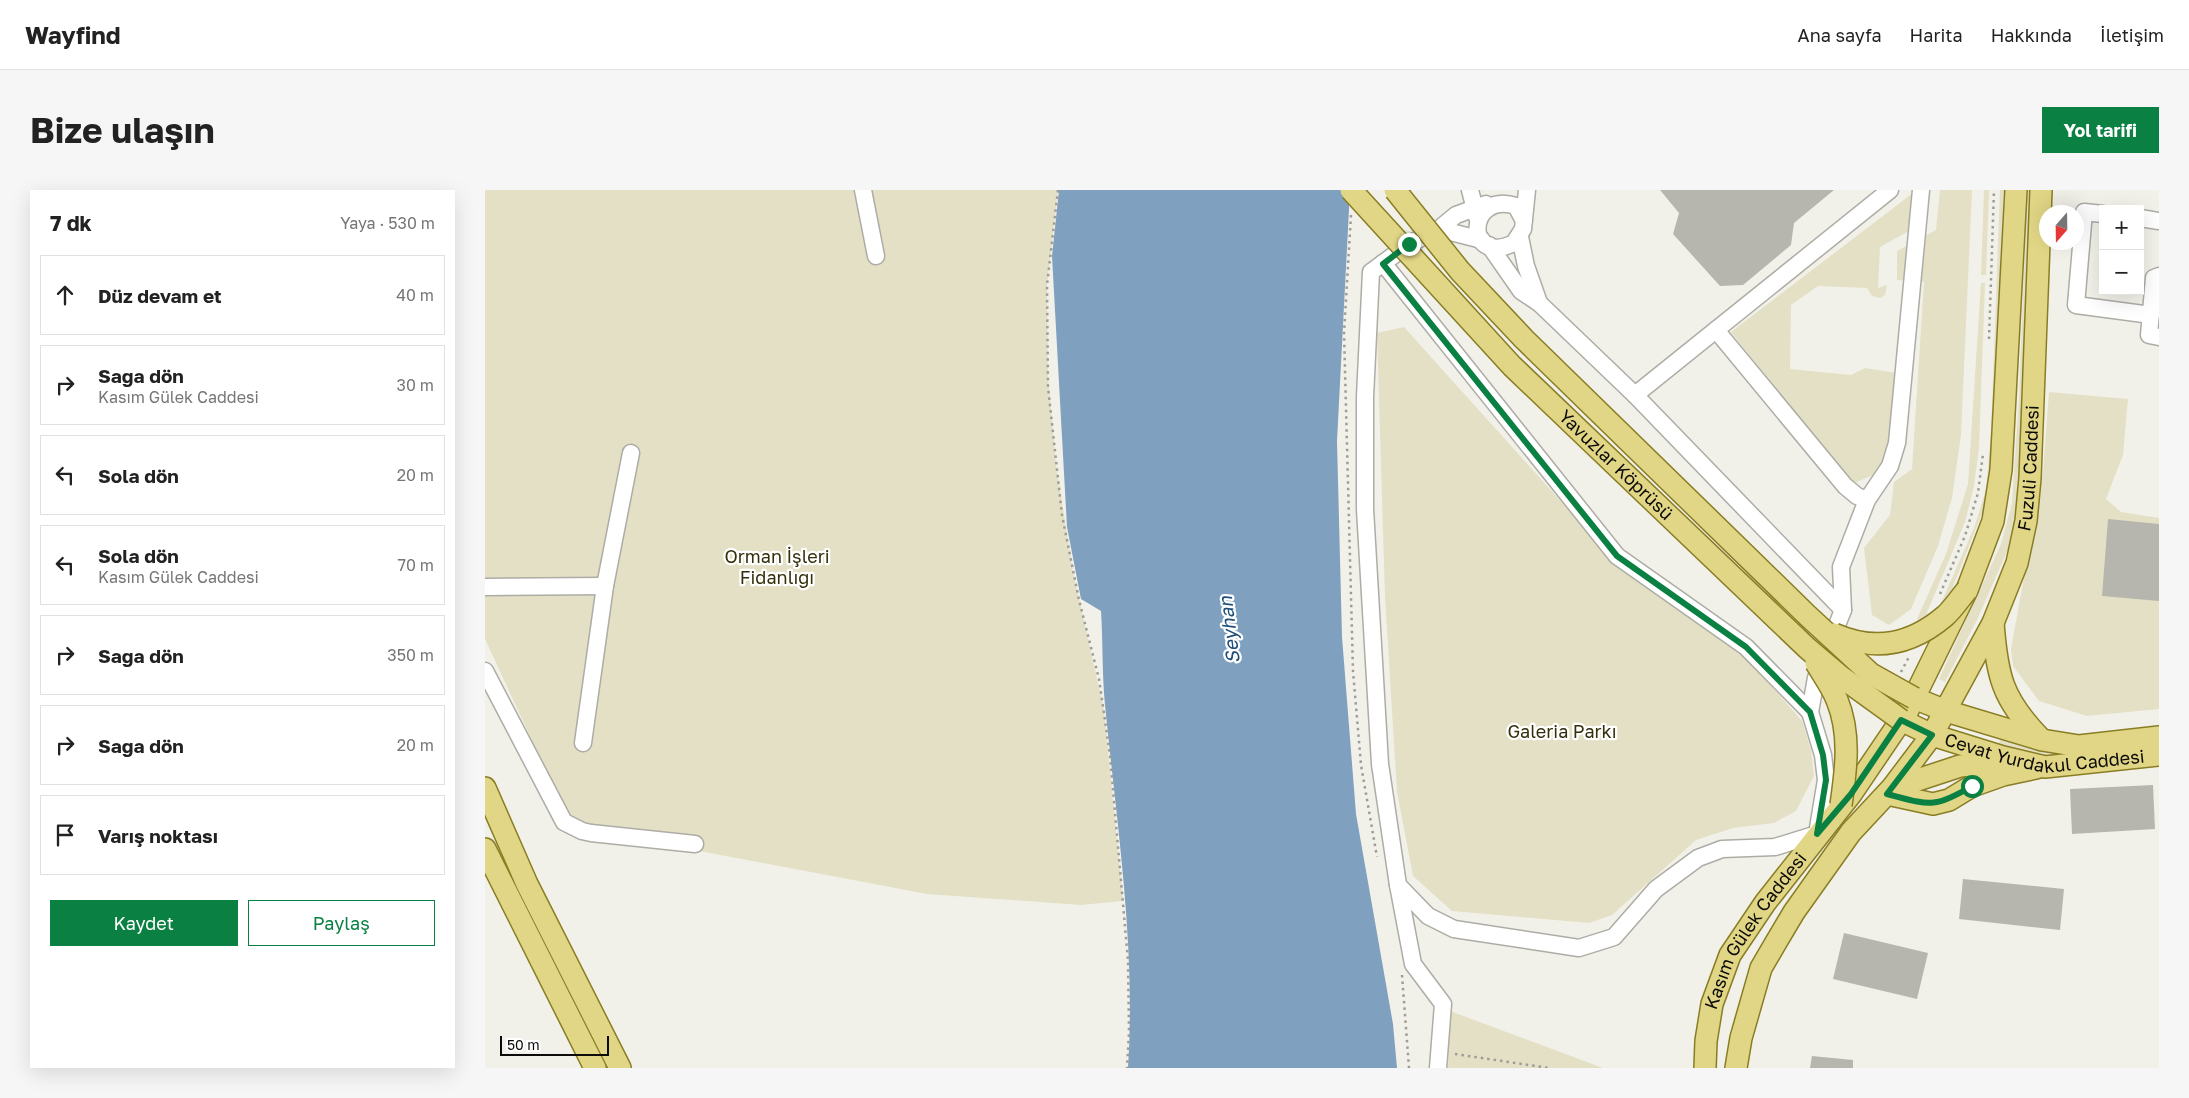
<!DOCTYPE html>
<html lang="tr">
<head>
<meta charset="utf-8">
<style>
	:root { --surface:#fff; --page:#f6f6f6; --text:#222; --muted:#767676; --line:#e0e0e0; --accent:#0b8043 }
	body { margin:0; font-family:"Golos Text",sans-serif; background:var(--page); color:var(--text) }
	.controls { position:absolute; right:15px; top:15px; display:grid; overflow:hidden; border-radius:0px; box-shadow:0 5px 20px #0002 }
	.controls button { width:45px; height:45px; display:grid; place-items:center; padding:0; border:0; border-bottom:1px solid var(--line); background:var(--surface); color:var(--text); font:25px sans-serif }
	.compass { position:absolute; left:1554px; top:15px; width:45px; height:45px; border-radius:50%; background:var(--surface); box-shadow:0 5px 20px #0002; rotate:200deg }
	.scale { position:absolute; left:15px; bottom:12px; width:109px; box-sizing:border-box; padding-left:5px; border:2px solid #0c0b09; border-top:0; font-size:14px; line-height:18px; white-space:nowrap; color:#0c0b09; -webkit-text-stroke:4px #fff; paint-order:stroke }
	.stop { position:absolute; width:15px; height:15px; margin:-11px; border:4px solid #0b8043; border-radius:50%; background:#fff }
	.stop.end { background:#0b8043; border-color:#fff; box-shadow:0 1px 5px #0008 }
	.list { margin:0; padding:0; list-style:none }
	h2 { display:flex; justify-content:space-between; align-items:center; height:65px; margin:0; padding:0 20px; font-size:21px }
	h2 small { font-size:16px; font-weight:400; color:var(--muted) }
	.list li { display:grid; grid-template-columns:32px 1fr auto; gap:15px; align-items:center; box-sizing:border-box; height:80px; margin:0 10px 10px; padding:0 10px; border:1px solid var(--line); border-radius:0px }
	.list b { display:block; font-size:19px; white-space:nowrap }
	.list p { margin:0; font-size:16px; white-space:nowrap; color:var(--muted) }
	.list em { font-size:16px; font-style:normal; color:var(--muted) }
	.actions { display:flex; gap:10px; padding:15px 20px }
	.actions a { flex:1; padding:11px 0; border:1px solid var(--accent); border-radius:0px; text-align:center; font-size:18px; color:var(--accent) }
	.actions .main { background:var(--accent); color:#fff }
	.icon { flex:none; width:28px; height:28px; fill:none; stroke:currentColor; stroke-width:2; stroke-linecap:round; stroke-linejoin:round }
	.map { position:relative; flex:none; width:1674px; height:878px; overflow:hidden; border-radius:0px }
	header { display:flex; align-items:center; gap:30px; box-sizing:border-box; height:70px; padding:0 25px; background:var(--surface); border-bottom:1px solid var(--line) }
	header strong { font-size:24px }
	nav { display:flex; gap:28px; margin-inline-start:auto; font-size:18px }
	.intro { display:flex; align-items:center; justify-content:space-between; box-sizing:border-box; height:120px; padding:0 30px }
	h1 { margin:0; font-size:35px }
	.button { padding:12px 22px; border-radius:0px; background:var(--accent); color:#fff; font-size:18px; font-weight:700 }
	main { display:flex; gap:30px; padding:0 30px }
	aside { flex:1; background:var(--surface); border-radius:0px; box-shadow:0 5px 20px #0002 }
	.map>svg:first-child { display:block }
	.green { fill:#e3e0c5 }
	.water { fill:#7fa0bf }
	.building { fill:#b7b6ae }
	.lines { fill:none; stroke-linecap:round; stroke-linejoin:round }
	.minor-casing { stroke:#adaca5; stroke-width:19 }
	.major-casing { stroke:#897d24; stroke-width:24 }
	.path { stroke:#9d9c97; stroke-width:2.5; stroke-dasharray:2.5 4; stroke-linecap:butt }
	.minor { stroke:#fff; stroke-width:16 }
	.major { stroke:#e1d685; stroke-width:21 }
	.major-bridge-casing { stroke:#897d24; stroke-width:24; stroke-linecap:butt }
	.major-bridge { stroke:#e1d685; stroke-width:21 }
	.route { stroke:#0b8043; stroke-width:6 }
	.labels { text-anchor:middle; stroke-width:4.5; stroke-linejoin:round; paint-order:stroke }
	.street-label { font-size:18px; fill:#0c0b09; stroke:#fff }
	.park-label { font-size:18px; fill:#342f0a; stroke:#fff }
	.water-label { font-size:19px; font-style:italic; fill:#1b4d78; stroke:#fff }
</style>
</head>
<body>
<header>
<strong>Wayfind</strong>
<nav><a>Ana sayfa</a><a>Harita</a><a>Hakkında</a><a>İletişim</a></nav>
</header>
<div class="intro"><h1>Bize ulaşın</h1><a class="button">Yol tarifi</a></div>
<main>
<aside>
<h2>7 dk<small>Yaya · 530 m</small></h2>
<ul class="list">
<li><svg class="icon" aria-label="ahead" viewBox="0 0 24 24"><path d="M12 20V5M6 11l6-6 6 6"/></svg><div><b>Düz devam et</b></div><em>40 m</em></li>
<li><svg class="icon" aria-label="right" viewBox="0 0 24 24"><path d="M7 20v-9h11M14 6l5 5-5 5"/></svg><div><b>Sağa dön</b><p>Kasım Gülek Caddesi</p></div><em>30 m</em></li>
<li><svg class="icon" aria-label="left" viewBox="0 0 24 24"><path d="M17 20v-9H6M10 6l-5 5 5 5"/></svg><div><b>Sola dön</b></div><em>20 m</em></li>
<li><svg class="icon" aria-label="left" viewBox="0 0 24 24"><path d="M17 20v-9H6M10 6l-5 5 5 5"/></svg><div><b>Sola dön</b><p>Kasım Gülek Caddesi</p></div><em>70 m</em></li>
<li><svg class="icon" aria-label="right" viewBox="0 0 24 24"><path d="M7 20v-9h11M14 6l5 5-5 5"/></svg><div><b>Sağa dön</b></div><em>350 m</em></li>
<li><svg class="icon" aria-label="right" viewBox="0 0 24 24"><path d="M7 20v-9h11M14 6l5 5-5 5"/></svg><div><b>Sağa dön</b></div><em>20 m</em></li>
<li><svg class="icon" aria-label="arrive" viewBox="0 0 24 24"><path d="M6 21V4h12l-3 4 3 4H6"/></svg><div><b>Varış noktası</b></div></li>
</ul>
<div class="actions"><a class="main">Kaydet</a><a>Paylaş</a></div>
</aside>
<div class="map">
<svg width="1674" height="878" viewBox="0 0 1674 878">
	<rect width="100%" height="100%" fill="#f2f1e9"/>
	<g class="green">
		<path d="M0,0H573L562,95L563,186L571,275L588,382L619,520L638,711L596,715L442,704L87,637L0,449Z"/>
		<path d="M1455,0H1487L1476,245L1467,308L1453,356L1426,419L1404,435L1387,425L1379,358L1405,325L1409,292L1427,279L1439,92L1412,90V61L1451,40Z"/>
		<path d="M1499,0H1504L1501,85H1496Z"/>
		<path d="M1515,0H1519L1515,75L1517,78L1506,301L1465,404L1453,420L1489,338L1501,300L1506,242Z"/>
		<path d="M1542,0H1547L1539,210L1533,313L1524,357L1492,430L1460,492L1454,489L1516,354L1527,313L1534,207Z"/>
		<path d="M1428,3L1429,38L1395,57L1393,98L1402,95L1400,105L1395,108L1387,106L1382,98L1333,96L1306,115L1305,179L1366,185L1380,178L1412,183L1402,279L1367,294L1246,142Z"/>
		<path d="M1496,93H1500L1494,258L1489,296L1480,332L1438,432L1432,429L1461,364L1483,294Z"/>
		<path d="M919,137L1135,377L1261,467L1317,531L1326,560L1329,586L1311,621L1289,633L1248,638L1211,650L1127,725L1104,733L967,721L928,686L912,602L900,407L892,143Z"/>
		<path d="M1564,202L1643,209L1638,265L1621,309L1636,322L1674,328V519L1602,526L1554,511L1528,476L1526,459L1558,283Z"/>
		<path d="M1520,543L1674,555L1556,566L1512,555Z"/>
		<path d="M965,821L1118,878H963Z"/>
	</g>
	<path class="water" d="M574,0H865L852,251L857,447L871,624L908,834L912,878H643C651,757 632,636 620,515C617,484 618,452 616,421L596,409L582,337L567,66Z"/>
	<g class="building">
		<path d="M1175,0H1349L1309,33L1306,55L1258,95L1235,96L1188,44L1194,23Z"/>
		<path d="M1623,329L1674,334V411L1617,406Z"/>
		<path d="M1668,595L1670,639L1587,644L1585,599Z"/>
		<path d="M1478,689L1579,699L1575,740L1474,729Z"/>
		<path d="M1359,743L1443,763L1432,809L1348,789Z"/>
		<path d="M1327,866L1368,870V878H1325Z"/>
	</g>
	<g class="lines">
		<g class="minor-casing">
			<g id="minor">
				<path d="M378,0L391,66"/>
				<path d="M985,0L992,27"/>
				<path d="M1618,24L1599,22L1591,115L1666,125"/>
				<path d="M1655,28L1674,31"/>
				<path d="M1039,31L1031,16C982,0 978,77 1029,53L1038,39L1042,0"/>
				<path d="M1035,47L1041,76L1054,113"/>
				<path d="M997,50L954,39L971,25L1001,14"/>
				<path d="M1004,55L1036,101L1054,113L1150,205L1358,420"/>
				<path d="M898,73L1132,366L1261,457L1325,522"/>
				<path d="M1674,86L1669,88L1664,145L1674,147"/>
				<path d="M1231,140L1360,296L1372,306L1382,310"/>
				<path d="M1150,205L1405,0"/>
				<path d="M0,397L120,396"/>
				<path d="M0,481L79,632L97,641L106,643L210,654"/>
				<path d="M98,553L120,396L146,263"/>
				<path d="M913,695L943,726L969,739L1094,758L1129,747L1171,699L1213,668L1237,659L1290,657L1332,644L1341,590L1338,565L1325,522L1331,488L1358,420L1356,377L1382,310L1405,276L1412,253L1436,0"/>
				<path d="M953,878L958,814L928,774L913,695L895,574L880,319V207L886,82L924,54L954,39"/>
			</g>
		</g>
		<g class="major-casing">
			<g id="major">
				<path d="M1508,433C1512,486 1517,509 1555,548"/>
				<path d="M1429,508L1461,521L1557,550L1594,556L1674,547"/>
				<path id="s1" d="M1416,530L1447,545L1518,567L1560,577L1674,565"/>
				<path d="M0,598L42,694L135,878"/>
				<path d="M1408,598L1475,576L1518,572"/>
				<path d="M1402,604L1448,614L1464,610L1487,596L1518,585L1551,578"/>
				<path d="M0,659L110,878"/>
				<path id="s2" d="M1220,878L1221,851L1227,814L1245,765L1280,713L1366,604L1423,520L1482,400L1508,331L1516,280L1531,0"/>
				<path id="s3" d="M1251,878L1256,848L1276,778L1290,754L1309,722L1366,642L1407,598L1447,545L1508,433L1532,373L1541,331L1545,288L1556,0"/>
			</g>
		</g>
		<g class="path">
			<path d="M573,0L562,95L563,197L577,325L594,410L614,489L625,565L643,771L644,842L642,878"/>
			<path d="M866,25L859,143L868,481L876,575L892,667"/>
			<path d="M1504,149L1509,0"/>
			<path d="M1455,404L1480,346L1493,303L1498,264"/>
			<path d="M1416,482L1425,465"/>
			<path d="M917,785L924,878"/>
			<path d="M970,864L1064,878"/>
		</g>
		<use href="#minor" class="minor"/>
		<use href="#major" class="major"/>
		<g class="major-bridge-casing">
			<g id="major-bridge">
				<path id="s4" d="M866,0L1027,176L1322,458L1355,486L1416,530"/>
				<path d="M910,0L975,81L1039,149L1323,426L1386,484L1429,508"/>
				<path d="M1349,444C1390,462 1426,455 1460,426C1468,419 1475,408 1482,400"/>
				<path d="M1331,473C1338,485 1347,497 1352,510C1366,544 1361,580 1356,615"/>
			</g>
		</g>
		<use href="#major-bridge" class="major-bridge"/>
	</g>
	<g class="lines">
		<path class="route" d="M924,54L898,74L1132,366L1261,457L1325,522L1338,565L1341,590L1332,644L1366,604L1416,530L1447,545L1402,604C1444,615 1449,619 1487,596"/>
	</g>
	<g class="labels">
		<g class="street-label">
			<text dy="6" stroke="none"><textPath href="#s4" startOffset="382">Yavuzlar Köprüsü</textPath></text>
			<text dy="6" stroke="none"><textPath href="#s3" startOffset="681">Fuzuli Caddesi</textPath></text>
			<text dy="6" stroke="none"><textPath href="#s1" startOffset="150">Cevat Yurdakul Caddesi</textPath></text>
			<text dy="6" stroke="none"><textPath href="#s2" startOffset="150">Kasım Gülek Caddesi</textPath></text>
		</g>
		<g class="park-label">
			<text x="292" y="373">Orman İşleri<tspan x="292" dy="21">Fidanlığı</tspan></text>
			<text x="1077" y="548">Galeria Parkı</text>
		</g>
		<g class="water-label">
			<text transform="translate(744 440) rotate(-97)" y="7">Seyhan</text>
		</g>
	</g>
</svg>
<div class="controls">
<button>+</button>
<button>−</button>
</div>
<svg class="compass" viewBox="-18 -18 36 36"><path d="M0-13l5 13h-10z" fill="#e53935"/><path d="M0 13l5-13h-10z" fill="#767676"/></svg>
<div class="scale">50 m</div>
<div class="stop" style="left:1487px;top:596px"></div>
<div class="stop end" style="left:924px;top:54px"></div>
</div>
</main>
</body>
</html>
